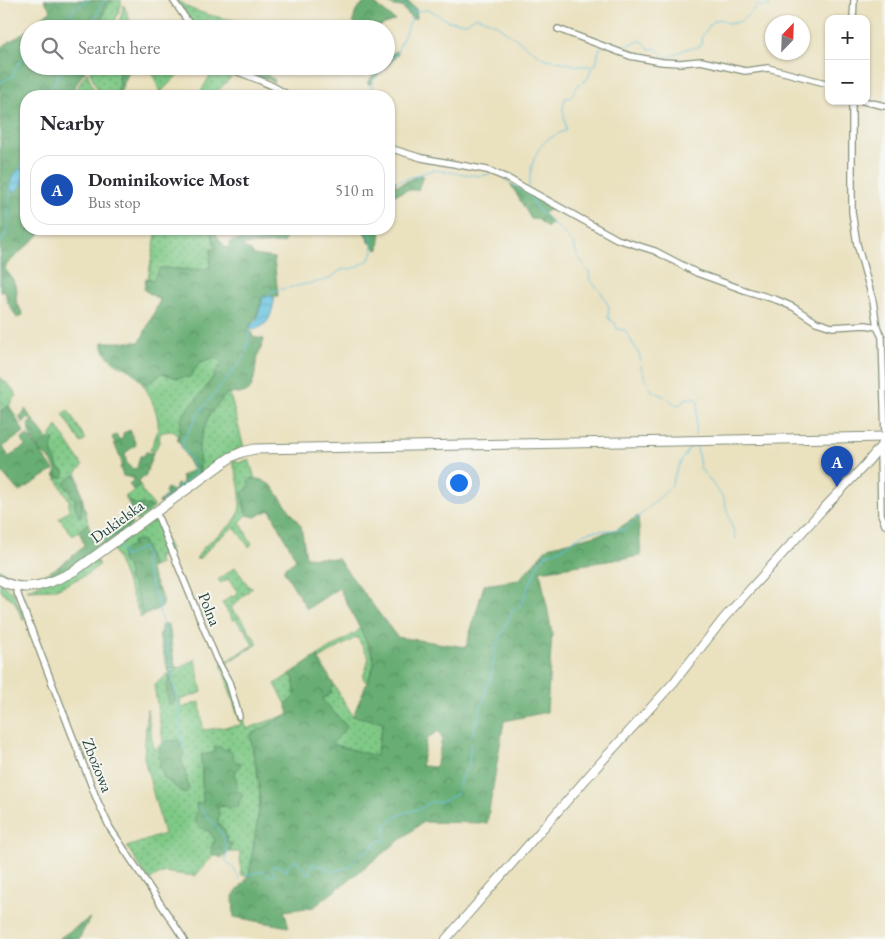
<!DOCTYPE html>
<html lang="en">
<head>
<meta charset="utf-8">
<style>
	:root { --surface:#fff; --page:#f2f2f3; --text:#2b2b33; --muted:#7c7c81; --line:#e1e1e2; --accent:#db2777 }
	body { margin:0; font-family:"EB Garamond",serif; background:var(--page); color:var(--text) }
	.controls { position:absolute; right:15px; top:15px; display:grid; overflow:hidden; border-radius:10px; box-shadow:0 1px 4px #0004 }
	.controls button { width:45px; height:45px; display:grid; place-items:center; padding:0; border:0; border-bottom:1px solid var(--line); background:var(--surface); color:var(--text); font:25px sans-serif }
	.compass { position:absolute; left:765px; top:15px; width:45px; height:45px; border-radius:50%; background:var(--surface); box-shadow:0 1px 4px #0004; rotate:23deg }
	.you { position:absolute; left:458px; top:482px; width:18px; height:18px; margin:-12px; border:4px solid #fff; border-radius:50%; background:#1a73e8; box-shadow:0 0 0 8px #1a73e833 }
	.badge { display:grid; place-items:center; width:32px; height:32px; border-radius:50%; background:var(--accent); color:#fff; font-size:16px; font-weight:700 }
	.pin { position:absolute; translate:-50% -41px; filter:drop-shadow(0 1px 2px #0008) }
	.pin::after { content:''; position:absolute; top:26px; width:18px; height:15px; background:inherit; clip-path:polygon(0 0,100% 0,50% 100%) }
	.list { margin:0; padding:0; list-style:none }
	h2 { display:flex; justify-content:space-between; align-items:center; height:65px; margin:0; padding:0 20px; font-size:21px }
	h2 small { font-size:16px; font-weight:400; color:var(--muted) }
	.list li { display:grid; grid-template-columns:32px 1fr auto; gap:15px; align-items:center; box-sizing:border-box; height:70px; margin:0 10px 10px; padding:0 10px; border:1px solid var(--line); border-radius:20px }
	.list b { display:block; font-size:19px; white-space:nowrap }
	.list p { margin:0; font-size:16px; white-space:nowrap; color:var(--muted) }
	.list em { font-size:16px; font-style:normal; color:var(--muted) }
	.icon { flex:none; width:28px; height:28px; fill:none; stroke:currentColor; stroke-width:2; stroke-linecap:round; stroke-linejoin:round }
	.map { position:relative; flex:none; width:885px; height:939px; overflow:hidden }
	.search { position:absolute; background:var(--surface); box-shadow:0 1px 4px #0004; left:20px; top:20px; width:375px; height:55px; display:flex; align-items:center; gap:12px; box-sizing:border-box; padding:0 18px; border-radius:28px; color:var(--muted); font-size:19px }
	.panel { position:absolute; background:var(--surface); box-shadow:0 1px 4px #0004; left:20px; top:90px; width:375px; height:145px; border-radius:20px }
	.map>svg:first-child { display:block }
	.grass { fill:url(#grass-dots); stroke:#4f835d; fill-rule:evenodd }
	.forest { fill:url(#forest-crowns); stroke:#437554; fill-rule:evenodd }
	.water { fill:url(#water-waves); stroke:#407f8a }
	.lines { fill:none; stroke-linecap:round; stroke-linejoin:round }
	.stream { stroke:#62c1e0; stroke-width:1 }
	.minor-casing { stroke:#848f7a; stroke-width:8 }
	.tertiary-casing { stroke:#848f7a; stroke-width:10 }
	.secondary-casing { stroke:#848f7a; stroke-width:11 }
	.minor { stroke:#fff; stroke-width:5.5 }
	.tertiary { stroke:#fff; stroke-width:8 }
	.secondary { stroke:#fff; stroke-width:9 }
	.labels { text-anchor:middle; stroke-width:4; stroke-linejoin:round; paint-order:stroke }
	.street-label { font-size:16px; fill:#1f3d34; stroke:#f6f6f2 }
</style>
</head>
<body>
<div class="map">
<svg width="885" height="939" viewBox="0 0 885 939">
	<defs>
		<pattern id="grass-dots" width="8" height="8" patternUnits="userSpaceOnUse" patternTransform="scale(1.25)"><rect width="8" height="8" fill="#7fc986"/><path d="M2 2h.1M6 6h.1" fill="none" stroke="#67a46e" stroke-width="1.8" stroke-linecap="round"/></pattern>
		<pattern id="forest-crowns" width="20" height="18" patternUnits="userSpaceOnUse" patternTransform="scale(1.25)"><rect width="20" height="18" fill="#67ad73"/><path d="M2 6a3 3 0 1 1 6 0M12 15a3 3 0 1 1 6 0" fill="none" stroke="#548e5f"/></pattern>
		<pattern id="water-waves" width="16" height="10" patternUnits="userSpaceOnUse" patternTransform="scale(1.25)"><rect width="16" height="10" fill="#62c1e0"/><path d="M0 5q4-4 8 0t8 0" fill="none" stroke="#509eb6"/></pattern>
	</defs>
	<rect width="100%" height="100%" fill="#f6f6f2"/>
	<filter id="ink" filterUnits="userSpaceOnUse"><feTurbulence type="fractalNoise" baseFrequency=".02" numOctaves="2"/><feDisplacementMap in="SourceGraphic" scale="10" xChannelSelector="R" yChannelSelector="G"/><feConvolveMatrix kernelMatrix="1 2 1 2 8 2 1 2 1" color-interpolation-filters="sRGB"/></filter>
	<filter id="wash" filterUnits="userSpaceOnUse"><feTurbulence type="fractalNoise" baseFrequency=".0096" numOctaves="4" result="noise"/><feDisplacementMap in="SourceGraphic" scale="20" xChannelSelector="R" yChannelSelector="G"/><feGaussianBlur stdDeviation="1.12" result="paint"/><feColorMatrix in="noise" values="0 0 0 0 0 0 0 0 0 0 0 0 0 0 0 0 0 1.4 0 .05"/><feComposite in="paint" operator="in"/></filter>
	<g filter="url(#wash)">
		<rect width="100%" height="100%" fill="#eae1bf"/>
		<g class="grass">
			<path d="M112,0H121V6L112,29H108L101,23L105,9Z"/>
			<path d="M176,0C182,2 184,6 189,8C209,17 234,20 256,24L255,29H195Z"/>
			<path d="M124,5L133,29H121L118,26Z"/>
			<path d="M91,66H120L118,80L120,83L116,96H100L90,72Z"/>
			<path d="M150,66H173L179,73L186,66L160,93Z"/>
			<path d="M216,66H221L234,74L213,96H198Z"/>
			<path d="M87,72L96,96H72Z"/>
			<path d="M157,229H210L216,249H211L210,268L195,270L160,268L153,280L148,278Z"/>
			<path d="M102,342H104C105,358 121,362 132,369C138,373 142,380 146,385L162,373L177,378L200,362L216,357L222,363L205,389L182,416L178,440L177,434L172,431L163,432L160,434L159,442L154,452L150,450C153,443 157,435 158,428C160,413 144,379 130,371C118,364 103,359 102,342Z"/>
			<path d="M0,377L11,387L17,396L12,400V403L0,412Z"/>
			<path d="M227,393L230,394L244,448L200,475L199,444L209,415Z"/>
			<path d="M68,410L86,440L81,443L63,414Z"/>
			<path d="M57,426L83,466L76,473L78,477L73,475L70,491L82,510V497L88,523L73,536L59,518L69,510V500L54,475L55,474L56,476L64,474V471L58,468C57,462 53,459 51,453C50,449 51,445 50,441L48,440Z"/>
			<path d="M249,459L255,479L252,478L243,504L247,515L240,522L252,544L249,547L234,527L217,540L199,559H196C199,555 201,550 205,546C214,537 226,531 234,521C246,508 238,476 232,461L234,460L239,463Z"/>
			<path d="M140,484L142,491L154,506L153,509L137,522L135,519L151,507L149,505H134L129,501H127L125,497L134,491L133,490Z"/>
			<path d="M156,518L171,552L160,557L157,556L160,564L152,567L143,541L132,545L122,560C128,566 129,571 129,580L133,584L143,616L141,618L113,548Z"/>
			<path d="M96,560L99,565L86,575L56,589L26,590Z"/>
			<path d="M235,567L250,588L253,587L232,607V610L242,619L258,644L225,664V666L238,697L246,729L289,714L250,736L259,783L260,803L249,876L241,875L240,852H229L231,844L227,842L225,834L218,822L219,813L217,807L227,806L228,809L238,807L234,775L237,769L231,753L225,750L215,751L213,753L201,755L203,803L195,822L209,831L215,840L211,848L213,856L195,876L164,872L149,880L127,847L164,834L144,758L147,709L154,750L163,742L154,685L168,674L170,678L168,681L173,686L171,681L173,672L195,659L202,692L180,700L181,708L200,702L203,730L241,725L221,664L253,645L245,628L243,629L236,619L233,620L222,603L231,596L235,597L237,591L228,579L221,583L218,580ZM181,760C186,769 186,780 189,790L185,794L164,778L161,769L158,766L161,761Z"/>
			<path d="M0,583L12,591L25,619L23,620L14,601L0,590Z"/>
			<path d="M360,628L375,662L367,683L363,678L369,658L357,637L319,659L317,656L357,632Z"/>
			<path d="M290,674L294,679L295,696L286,704L275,684Z"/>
			<path d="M334,685L353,716L383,722L376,757L331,744L322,699L331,693V689Z"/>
		</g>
		<g class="forest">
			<path d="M44,0H112L105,9L101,23L108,29H29L51,10Z"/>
			<path d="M368,0H370L395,20L380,26L363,28L353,22L356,10Z"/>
			<path d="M382,0H406L416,9L417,18L412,19L402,7L394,6Z"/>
			<path d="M29,29V66H88L69,96H26V229H38L40,234L6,265L5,269L12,278L17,290L16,300L23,315L17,318L7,301L5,291L3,290L0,292V48Z"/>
			<path d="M395,51L398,53C391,65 378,73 369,85L367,83L380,66H386V59Z"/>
			<path d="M120,66H131L119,96H116L120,83L118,80Z"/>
			<path d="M249,66C264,66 262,66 269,77L274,79L275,81L273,83L268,79L258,77L250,71Z"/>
			<path d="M420,175L423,176L418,190H407L389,197V179L395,180L396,186Z"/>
			<path d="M510,183L553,208L543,213L552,222L547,228L539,220L531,219Z"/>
			<path d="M210,229H215L217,236L226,248L230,246L229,243C238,238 244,241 253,241C260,241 269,235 276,232L275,229H284L286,236L284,243L242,245L243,247L251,251L253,255L274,258L278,296H263L256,318L249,326L253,337L264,339C263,346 256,356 256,365C255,375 254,382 249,391L239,394L227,393L209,415L199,444L200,475L159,504L160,501L167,495L165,492L167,488L172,491L175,490L177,484L180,485L183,482L181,476L193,470L178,440L182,416L205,389L222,363L216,357L200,362L190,377L177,378L162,373L146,385C142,380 138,373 132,370C121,362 105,358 104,342H140L160,300L144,290L146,278L153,280L160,268L195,270L210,268L211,249H216Z"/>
			<path d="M363,229H381L379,249L377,250L369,242Z"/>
			<path d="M9,405L24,432L3,447L9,457L25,446L22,439L27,435L54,470L19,492L0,470V412Z"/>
			<path d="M25,409L46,438L50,441L53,438L54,440C47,454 56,455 58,468L64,471V477L60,478L56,476V470L51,460L41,452L32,439L28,424L32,421L28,417L23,423L19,417L25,412Z"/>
			<path d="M130,430L136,445L125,453C126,461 126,466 134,469L137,468L140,456H144L146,452L153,453L145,477L141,478L139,481L140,484L133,490L129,484L134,480L133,478L123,476L120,468L122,463L112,437L116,435L120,440L123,438V433Z"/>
			<path d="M73,475L78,477L82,497L81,517L79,516L75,506V498L71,496L70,491L68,490L64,484Z"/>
			<path d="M252,478L262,480L272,486L301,526L306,557L338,559L397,637L466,647L484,585L519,580L548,547L616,530L638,516L641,556L540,571L552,633L547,712L504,721L487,823L423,822L314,907L284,911L289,927L234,917L233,896L249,876L260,803L259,783L250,735L289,714L286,704L295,696L294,679L290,674L317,656L334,685L331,689V693L322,699L347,727L332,744L376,756L383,722L353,716L375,663L372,652L339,588L307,609L283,569L296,559L270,510L255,517L247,515L242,493L249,487L248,482ZM439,731L442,739L436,767L421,766L427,738Z"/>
			<path d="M128,500C139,509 143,503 152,507L135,519L128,502Z"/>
			<path d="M130,517L132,525C100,548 41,603 0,574V569C4,572 9,576 13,577C39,585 65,563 83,547L84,544L79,531L88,523L96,546L125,523L126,518Z"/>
			<path d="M139,540L143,541L152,567L149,569L164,601L162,607L143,616L133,584L129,581C129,571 128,566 122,560V551L132,545L133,541Z"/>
			<path d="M166,624L169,625C172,640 171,655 177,669L173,673L171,681L176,700L171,706L169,705L166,686L170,678L159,636L161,632V626Z"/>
			<path d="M179,740L184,754L181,760C186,769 186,780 189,790L185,794L164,778L161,769L158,767L161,761L158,758L159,750L166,741Z"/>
			<path d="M216,746L223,748L225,750L228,749L234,755L233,757L236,762H240V766L237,769L234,775L238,784L236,786L237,791L241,793L243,797L240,799L238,807L228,809L226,806L217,807L219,813L218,822L225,831L227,842L232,844L229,852L222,858L217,856H213L211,848L215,840L209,831C202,831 195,824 194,817L197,814L196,803H203L201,755L213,753L215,751L214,747Z"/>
			<path d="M90,918L79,939H58Z"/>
		</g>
		<g class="water">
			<path d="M19,169L26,171C26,179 21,187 15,192L11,191C8,183 13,175 19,169Z"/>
			<path d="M270,296L275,298C271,314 271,325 253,330L250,326L257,319L263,297Z"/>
		</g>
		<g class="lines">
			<g class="stream">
				<path d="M398,0L413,11L430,10L448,21L467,23L476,16L494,23L543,58L579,66H592"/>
				<path d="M54,29L65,21L74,9L88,0"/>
				<path d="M93,29L98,10L105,0"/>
				<path d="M615,48L618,45L624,46L641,41L644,42L649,50L656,48L662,55L668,58L686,49L699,47L702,43L701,38L712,22L720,19L729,24L742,21L758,5L764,7L770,5L771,0"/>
				<path d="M386,64L395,56L415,11"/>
				<path d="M0,83L13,76L18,64L29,54"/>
				<path d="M43,96L52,88L63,66"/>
				<path d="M369,96L373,80L384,66"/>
				<path d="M20,170L26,152"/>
				<path d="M505,180L529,195L536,208L548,219"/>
				<path d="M389,184L433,170L480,176L490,174"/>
				<path d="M529,187C530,173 532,157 542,145C547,138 558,134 566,130L563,108L565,98H570L579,84L588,79L592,66L596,65L599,49L602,48"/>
				<path d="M550,221L560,229L575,246C575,254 579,259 584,265"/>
				<path d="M0,243C14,226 5,210 11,190"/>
				<path d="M586,268L589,272L590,280L601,292L609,307L608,318L615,323L617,329L625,330L640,356L641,368L651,390L665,397"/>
				<path d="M268,297L272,291L327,280L341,270L356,268L370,259L373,251L370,229"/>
				<path d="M669,399L676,405L681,404L685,399L696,397L698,402L695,436"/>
				<path d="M161,502L170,493L194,476C196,466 187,455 182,446L183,441L198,414L245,356L249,333L253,327"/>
				<path d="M119,543L124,557L143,547L146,557L144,563L158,604L173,673L172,681L175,690L183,749"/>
				<path d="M472,736L486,693V685L490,682L497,644L514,608L520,607L540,561L547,554L561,549L585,533L594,531L625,529L671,487L677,469L689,448L695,445L697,447L700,468L723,497L736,539"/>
				<path d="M199,807C211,821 234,840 225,860L234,869L239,879"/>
				<path d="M246,875L263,871L270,877L274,874L271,869L273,866H278L286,871L287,865L294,860L298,862L306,873H309L312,864L325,867L331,872L349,867L360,854L371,848L378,841H385V825L401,814L422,808L429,802H441L456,795L461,777L468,768L471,744"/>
			</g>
		</g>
	</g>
	<g filter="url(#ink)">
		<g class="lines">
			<g class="minor-casing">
				<g id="minor">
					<path d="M173,0L193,29"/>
					<path d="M853,19L854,0"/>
					<path d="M558,29L630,56L662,62L680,63L701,61L745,71L768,68L829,84"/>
					<path d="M224,66C246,76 270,82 289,96"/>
					<path d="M852,101V212L857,244L873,301L877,327L882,337L885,437"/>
					<path d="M863,101L885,106"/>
					<path d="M389,148L422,158L487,170L507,178L617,239L655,251L697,273L747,291L777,300L793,307L816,322L832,327L866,325L877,327"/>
					<path d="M880,448L881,514L885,525"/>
					<path d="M156,512L216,658L229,682L239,716"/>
					<path d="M15,587L97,800L110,828L184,939"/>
				</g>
			</g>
			<g class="tertiary-casing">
				<path id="tertiary" d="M446,939L593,771L674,682L724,618L824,508L864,466L885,441V437"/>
			</g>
			<g class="secondary-casing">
				<path id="secondary" d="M0,580C25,595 52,583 76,570L231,457L242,452L255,449L885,437"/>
			</g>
			<use href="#minor" class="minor"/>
			<use href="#tertiary" class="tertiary"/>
			<use href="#secondary" class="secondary"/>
		</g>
	</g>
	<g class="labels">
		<g class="street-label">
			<text transform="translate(117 521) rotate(-36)" y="6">Dukielska</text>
			<text transform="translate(210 609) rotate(68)" y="6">Polna</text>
			<text transform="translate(98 765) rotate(68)" y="6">Zbożowa</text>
		</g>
	</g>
</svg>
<div class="controls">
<button>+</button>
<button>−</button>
</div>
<svg class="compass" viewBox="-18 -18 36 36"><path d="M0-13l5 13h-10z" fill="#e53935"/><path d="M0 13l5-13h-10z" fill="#7c7c81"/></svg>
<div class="you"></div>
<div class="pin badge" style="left:837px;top:487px;background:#1a4fb4">A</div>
<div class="search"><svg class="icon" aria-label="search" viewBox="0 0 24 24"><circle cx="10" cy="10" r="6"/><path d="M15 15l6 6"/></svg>Search here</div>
<section class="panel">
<h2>Nearby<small></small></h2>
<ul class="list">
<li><span class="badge" style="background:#1a4fb4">A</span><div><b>Dominikowice Most</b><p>Bus stop</p></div><em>510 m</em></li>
</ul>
</section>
</div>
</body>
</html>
